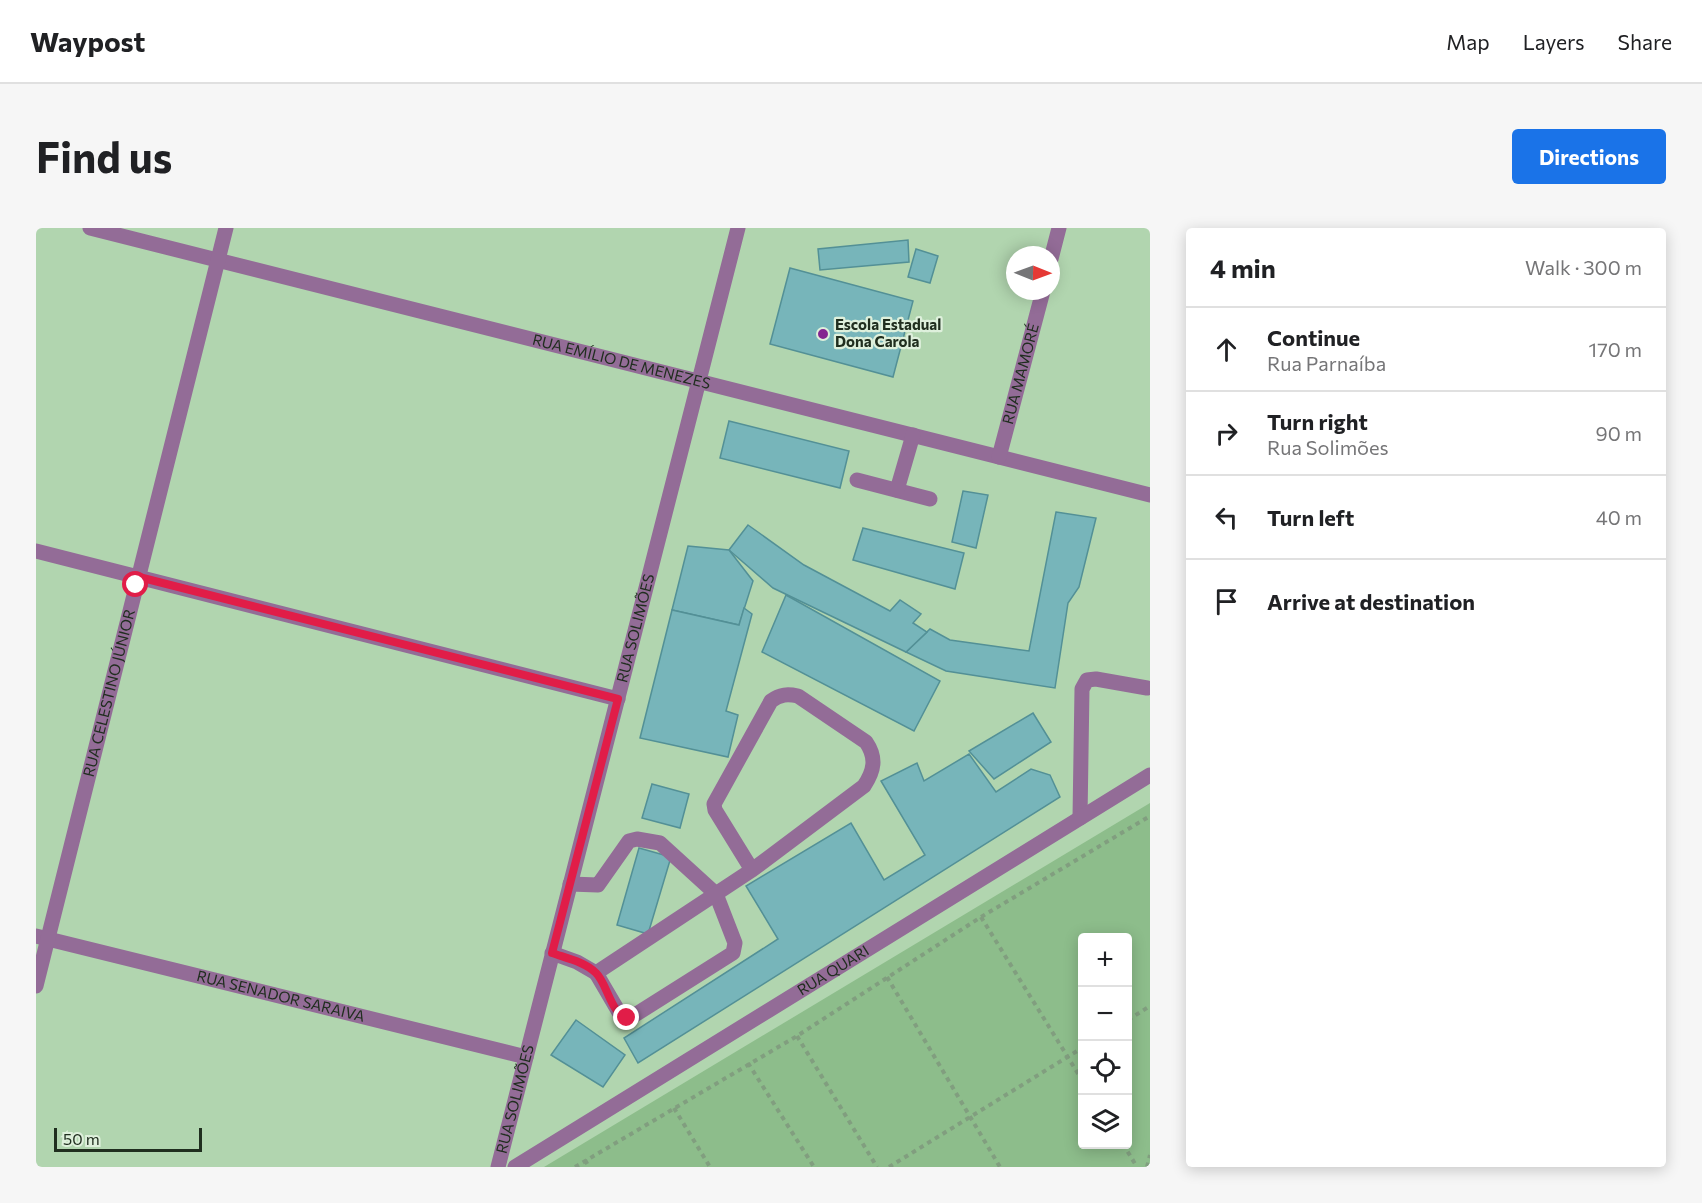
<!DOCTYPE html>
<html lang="en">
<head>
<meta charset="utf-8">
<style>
	:root { --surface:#fff; --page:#f6f6f6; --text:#202124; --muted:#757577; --line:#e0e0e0; --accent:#1a73e8 }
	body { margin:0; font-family:Commissioner,sans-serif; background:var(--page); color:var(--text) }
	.controls { position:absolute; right:18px; bottom:18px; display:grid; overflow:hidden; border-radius:6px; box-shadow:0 3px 15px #0003 }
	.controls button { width:54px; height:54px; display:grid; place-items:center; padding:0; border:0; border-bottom:2px solid var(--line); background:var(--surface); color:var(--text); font:30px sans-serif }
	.compass { position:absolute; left:970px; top:18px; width:54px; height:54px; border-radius:50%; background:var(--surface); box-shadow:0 3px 15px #0003; rotate:91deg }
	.scale { position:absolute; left:18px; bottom:15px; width:148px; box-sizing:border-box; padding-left:6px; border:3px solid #202e1f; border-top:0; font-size:16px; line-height:21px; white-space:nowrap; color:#202e1f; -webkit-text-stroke:4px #def0dc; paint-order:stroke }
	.stop { position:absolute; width:18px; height:18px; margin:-14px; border:4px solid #e11d48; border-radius:50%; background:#fff }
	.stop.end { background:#e11d48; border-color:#fff; box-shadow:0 2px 6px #0008 }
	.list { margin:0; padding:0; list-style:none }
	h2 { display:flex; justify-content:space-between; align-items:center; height:78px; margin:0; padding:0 24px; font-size:26px }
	h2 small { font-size:20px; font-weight:400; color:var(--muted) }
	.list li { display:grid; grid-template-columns:39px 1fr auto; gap:18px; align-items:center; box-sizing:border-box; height:84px; padding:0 24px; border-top:2px solid var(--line) }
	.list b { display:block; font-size:22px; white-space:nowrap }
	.list p { margin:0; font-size:20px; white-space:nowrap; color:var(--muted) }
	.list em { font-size:20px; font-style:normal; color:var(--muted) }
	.icon { flex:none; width:33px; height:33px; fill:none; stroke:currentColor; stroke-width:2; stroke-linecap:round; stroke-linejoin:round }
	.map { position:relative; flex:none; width:1114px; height:939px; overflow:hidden; border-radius:6px }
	header { display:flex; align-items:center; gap:36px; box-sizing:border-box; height:84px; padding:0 30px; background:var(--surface); border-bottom:2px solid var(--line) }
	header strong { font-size:28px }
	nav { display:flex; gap:33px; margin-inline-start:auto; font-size:21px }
	.intro { display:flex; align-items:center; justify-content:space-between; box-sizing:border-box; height:144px; padding:0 36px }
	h1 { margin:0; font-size:42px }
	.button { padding:15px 27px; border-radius:6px; background:var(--accent); color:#fff; font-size:21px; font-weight:700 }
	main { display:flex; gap:36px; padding:0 36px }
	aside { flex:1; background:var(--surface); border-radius:6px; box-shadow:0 3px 15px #0003 }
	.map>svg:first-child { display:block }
	.green { fill:#8dbd8b; fill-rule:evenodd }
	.building { fill:#77b5ba; stroke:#539096; stroke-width:1.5 }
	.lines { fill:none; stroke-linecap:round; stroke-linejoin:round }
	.path { stroke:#819e7f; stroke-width:4; stroke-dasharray:4.5 4.5; stroke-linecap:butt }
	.minor { stroke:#936c97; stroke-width:15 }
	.route { stroke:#e11d48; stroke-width:8 }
	.poi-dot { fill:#852590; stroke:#def0dc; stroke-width:2 }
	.labels { text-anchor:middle; stroke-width:4.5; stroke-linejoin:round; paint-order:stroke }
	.poi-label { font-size:15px; font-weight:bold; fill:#202e1f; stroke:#def0dc; text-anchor:start }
	.street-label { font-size:15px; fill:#202e1f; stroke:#def0dc }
</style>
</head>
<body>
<header>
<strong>Waypost</strong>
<nav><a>Map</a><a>Layers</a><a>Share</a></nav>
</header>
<div class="intro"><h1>Find us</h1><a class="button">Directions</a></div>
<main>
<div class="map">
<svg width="1114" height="939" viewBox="0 0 1114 939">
	<rect width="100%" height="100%" fill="#b1d5af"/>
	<path class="green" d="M1114,575V939H508ZM1046,710H1092V916H1046Z"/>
	<g class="building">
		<path d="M872,12L873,34L784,42L782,21Z"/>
		<path d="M880,21L902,28L894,55L872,49Z"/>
		<path d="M754,40L877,73L857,149L734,116Z"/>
		<path d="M693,193L813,223L804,260L684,230Z"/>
		<path d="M927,263L952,267L940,320L916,314Z"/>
		<path d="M1020,284L1060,290L1043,359L1032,375L1019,460L910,443L870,424L894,401L914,412L993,423Z"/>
		<path d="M712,297L768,337L854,383L864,372L885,386L877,395L891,404L870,424L737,360L693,322Z"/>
		<path d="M827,300L928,325L919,361L817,332Z"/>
		<path d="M652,318L693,322L717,353L703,397L636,382Z"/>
		<path d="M750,367L904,453L878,503L726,424Z"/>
		<path d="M708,380L716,386L690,483L702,487L692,529L604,510L636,382L703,397Z"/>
		<path d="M997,485L1015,514L958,551L933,523Z"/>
		<path d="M933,526L960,564L995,541L1014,547L1024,569L602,835L588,810L742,711L710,658L815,595L848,652L889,627L845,553L881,535L888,553Z"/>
		<path d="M616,556L653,566L644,600L606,590Z"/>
		<path d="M603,620L635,629L612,706L581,697Z"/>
		<path d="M540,792L589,827L567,859L515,827Z"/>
	</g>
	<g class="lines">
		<g class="path">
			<path d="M945,689L1046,852"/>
			<path d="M851,749L964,939"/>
			<path d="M1092,792L1114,778"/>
			<path d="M761,808L841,939"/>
			<path d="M712,835L778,939"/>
			<path d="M638,880L674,939"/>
			<path d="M1087,916L1101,939"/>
			<path d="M549,932L553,939"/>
			<path d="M539,939L761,808L945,689L1114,588"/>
			<path d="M853,939L1046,820"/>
			<path d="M1111,939L1114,927"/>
		</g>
		<g class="minor">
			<path id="s1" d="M54,0L1114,267"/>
			<path d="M1015,31L1023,0"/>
			<path id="s2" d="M963,229L1007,63"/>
			<path d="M821,252L894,271"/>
			<path d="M861,262L877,207"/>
			<path d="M0,323L582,471"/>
			<path d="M1044,590L1046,461L1051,452L1060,451L1111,460"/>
			<path d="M534,656L562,657L593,613L601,611L624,615L680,666L699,715L697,725L594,790L584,786L560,745"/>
			<path id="s3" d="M0,708L490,829"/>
			<path d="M516,725L541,734L560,745L716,642L828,558C838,543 841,530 830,514L762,468C752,466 744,466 735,473L678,576L679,582L716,642"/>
			<path id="s4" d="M0,758L190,0"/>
			<path id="s5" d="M462,939L702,0"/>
			<path id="s6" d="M479,939L1114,547"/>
		</g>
	</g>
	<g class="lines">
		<path class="route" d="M100,357L103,349L582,471L516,725C530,730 549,734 560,745C571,755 575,786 591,790"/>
	</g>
	<circle class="poi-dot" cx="787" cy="106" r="6"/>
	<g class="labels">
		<g class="poi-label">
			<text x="799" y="102">Escola Estadual<tspan x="799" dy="17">Dona Carola</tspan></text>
		</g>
		<g class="street-label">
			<text dy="5" stroke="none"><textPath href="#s1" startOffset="548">RUA EMÍLIO DE MENEZES</textPath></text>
			<text dy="5" stroke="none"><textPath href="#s2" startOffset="86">RUA MAMORÉ</textPath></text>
			<text dy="5" stroke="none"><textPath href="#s5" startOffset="556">RUA SOLIMÕES</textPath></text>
			<text dy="5" stroke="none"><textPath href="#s4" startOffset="302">RUA CELESTINO JÚNIOR</textPath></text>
			<text dy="5" stroke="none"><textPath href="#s6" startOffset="374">RUA QUARI</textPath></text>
			<text dy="5" stroke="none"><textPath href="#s3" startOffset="252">RUA SENADOR SARAIVA</textPath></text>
			<text dy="5" stroke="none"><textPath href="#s5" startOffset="70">RUA SOLIMÕES</textPath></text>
		</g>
	</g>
</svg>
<div class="controls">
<button>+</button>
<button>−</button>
<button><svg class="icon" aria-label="locate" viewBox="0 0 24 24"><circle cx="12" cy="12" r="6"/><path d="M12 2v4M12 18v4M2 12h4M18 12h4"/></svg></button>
<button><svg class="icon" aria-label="layers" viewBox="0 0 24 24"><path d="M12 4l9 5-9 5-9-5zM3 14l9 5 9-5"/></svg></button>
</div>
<svg class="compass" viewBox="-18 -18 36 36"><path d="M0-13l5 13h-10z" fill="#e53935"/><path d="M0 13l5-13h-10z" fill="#757577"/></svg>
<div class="scale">50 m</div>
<div class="stop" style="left:100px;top:357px"></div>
<div class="stop end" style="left:591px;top:790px"></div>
</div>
<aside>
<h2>4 min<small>Walk · 300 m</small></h2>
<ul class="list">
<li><svg class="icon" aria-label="ahead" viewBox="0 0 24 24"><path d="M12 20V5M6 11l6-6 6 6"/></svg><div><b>Continue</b><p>Rua Parnaíba</p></div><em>170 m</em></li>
<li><svg class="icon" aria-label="right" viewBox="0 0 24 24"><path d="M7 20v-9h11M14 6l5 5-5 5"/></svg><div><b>Turn right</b><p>Rua Solimões</p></div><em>90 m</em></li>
<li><svg class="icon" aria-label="left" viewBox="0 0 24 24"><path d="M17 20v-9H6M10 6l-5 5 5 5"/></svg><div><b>Turn left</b></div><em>40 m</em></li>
<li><svg class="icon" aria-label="arrive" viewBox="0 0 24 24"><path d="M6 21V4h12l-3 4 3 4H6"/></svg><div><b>Arrive at destination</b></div></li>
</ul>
</aside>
</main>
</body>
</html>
